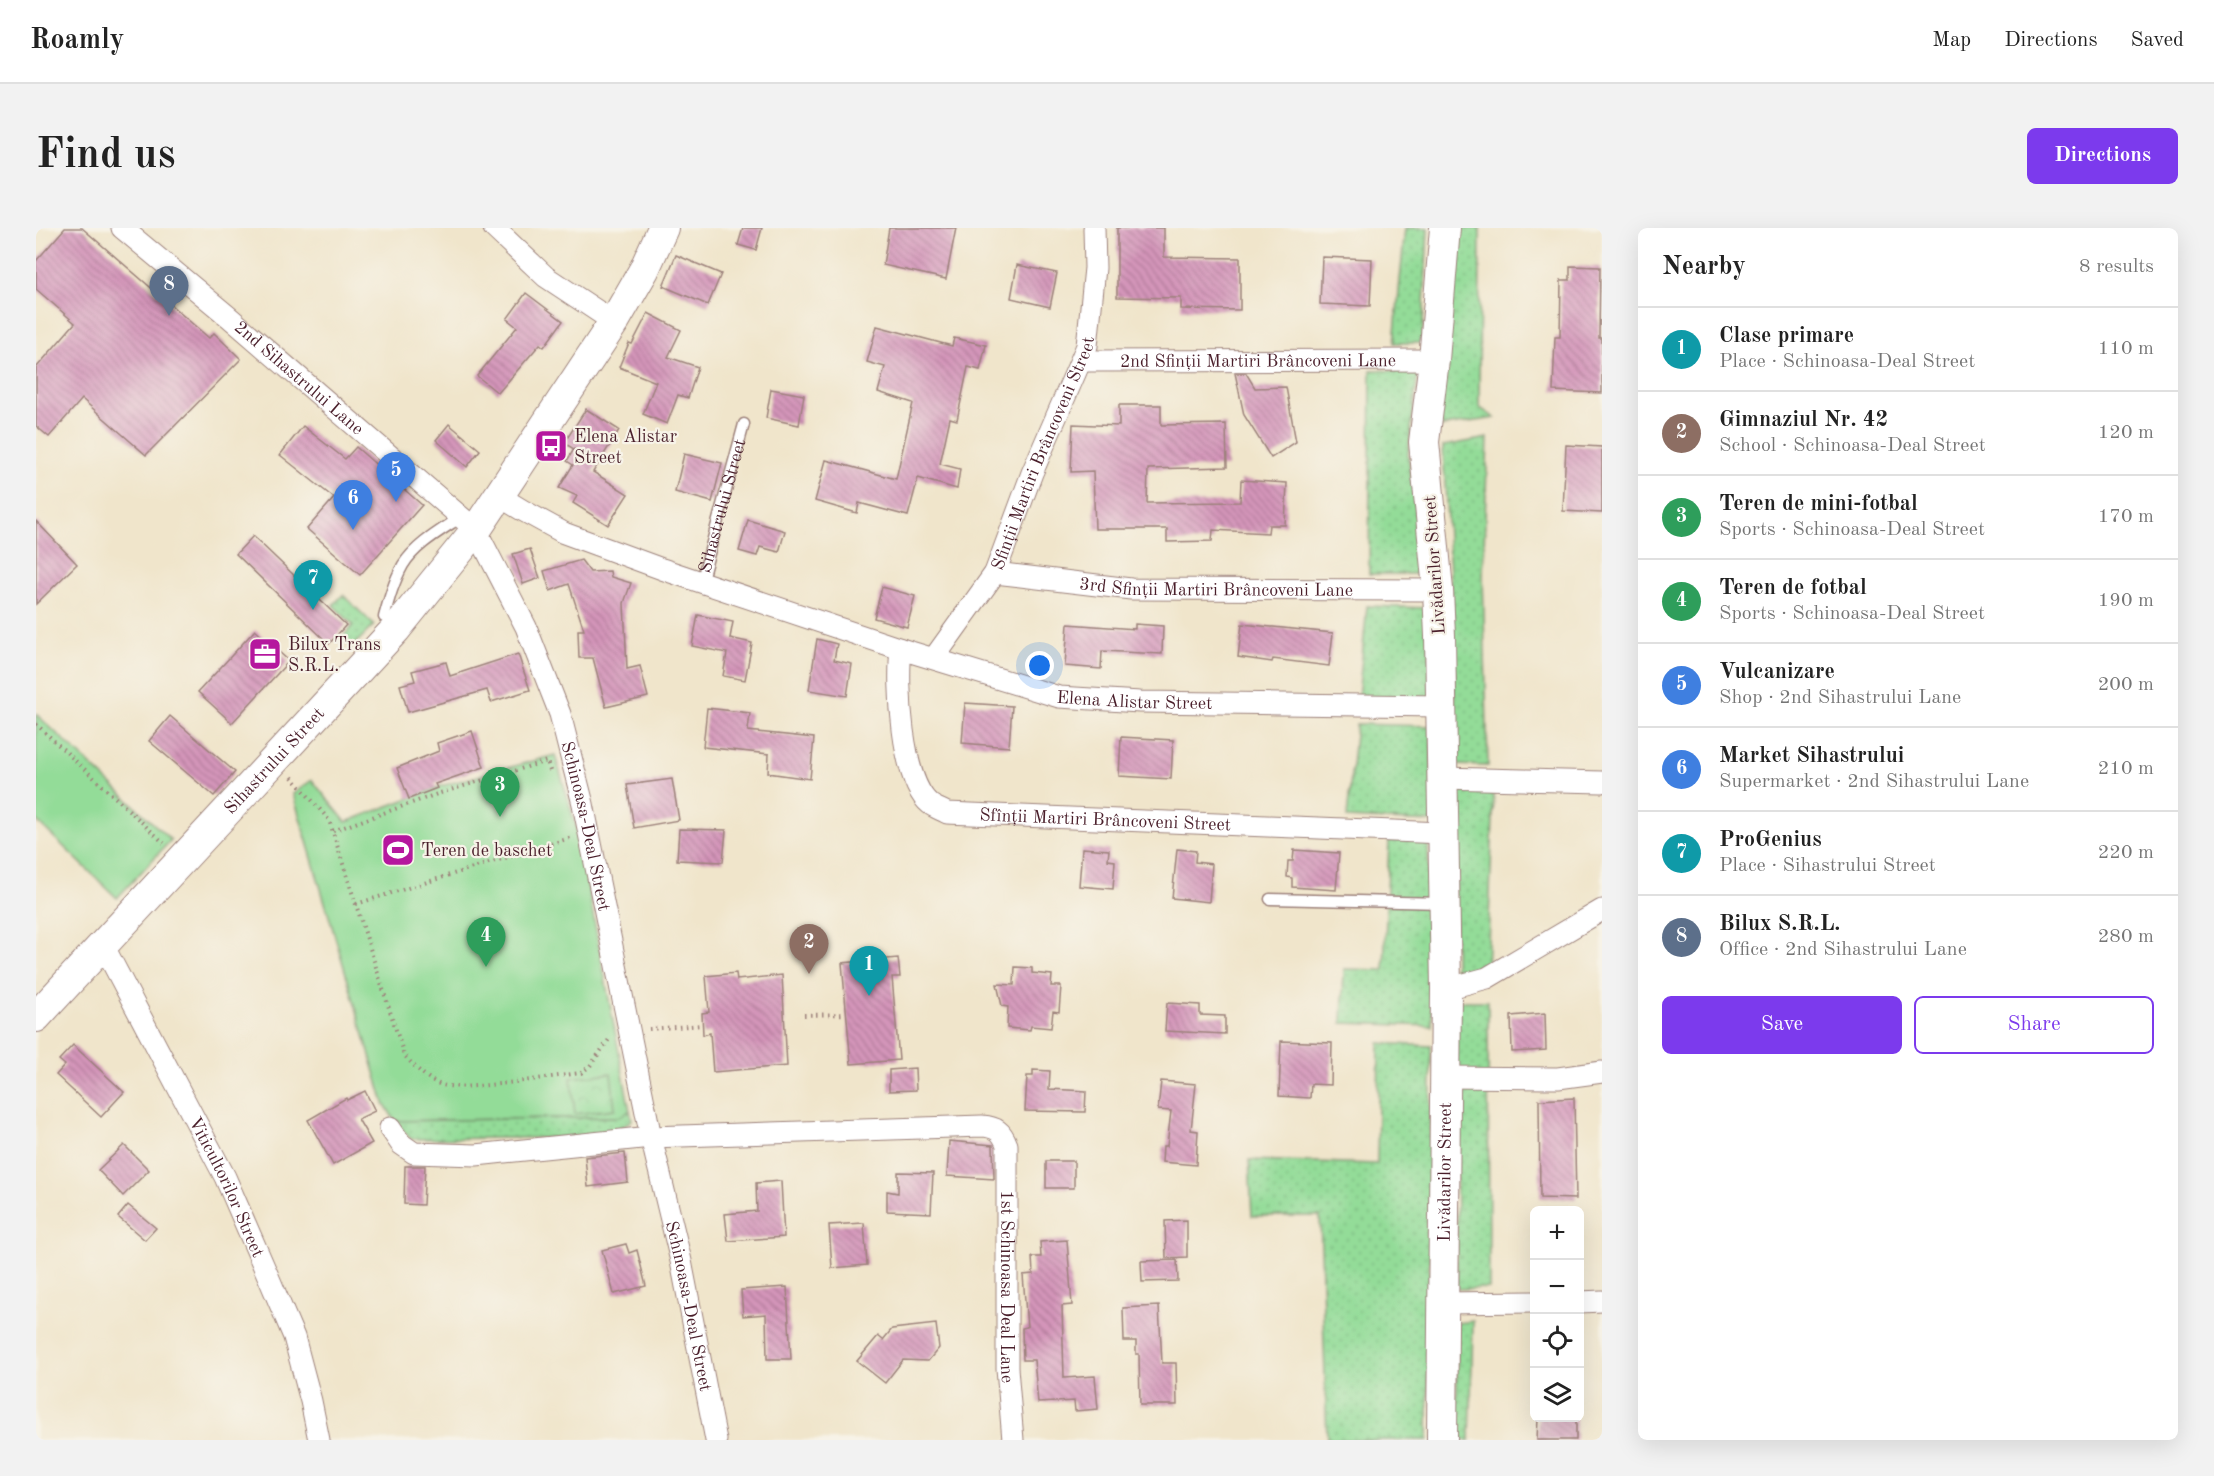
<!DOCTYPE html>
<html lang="en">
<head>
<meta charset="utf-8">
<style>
	:root { --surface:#fff; --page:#f2f2f2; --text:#222; --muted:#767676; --line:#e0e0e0; --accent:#7c3aed }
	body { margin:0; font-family:"Old Standard TT",serif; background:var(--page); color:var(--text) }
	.controls { position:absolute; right:18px; bottom:18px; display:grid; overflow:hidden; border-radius:9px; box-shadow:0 6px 24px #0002 }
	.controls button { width:54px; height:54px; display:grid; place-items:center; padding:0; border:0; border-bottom:2px solid var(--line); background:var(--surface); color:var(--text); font:30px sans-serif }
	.you { position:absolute; left:1004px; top:438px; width:21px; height:21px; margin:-15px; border:4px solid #fff; border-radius:50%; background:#1a73e8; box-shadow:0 0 0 9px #1a73e833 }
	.badge { display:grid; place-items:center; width:39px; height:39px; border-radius:50%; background:var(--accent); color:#fff; font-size:20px; font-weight:700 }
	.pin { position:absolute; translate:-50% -50px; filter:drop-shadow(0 2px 3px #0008) }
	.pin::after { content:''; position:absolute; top:32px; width:21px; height:18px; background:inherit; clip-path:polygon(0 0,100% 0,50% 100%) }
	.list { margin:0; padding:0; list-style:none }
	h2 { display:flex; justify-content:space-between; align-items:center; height:78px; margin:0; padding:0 24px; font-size:26px }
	h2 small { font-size:20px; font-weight:400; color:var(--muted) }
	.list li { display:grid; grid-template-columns:39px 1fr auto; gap:18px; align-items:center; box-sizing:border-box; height:84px; padding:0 24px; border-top:2px solid var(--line) }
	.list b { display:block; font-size:22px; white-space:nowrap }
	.list p { margin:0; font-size:20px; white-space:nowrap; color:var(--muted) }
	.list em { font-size:20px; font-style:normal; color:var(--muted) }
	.actions { display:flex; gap:12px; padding:18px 24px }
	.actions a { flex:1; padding:14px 0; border:2px solid var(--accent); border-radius:9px; text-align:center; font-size:21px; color:var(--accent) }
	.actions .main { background:var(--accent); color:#fff }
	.icon { flex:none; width:33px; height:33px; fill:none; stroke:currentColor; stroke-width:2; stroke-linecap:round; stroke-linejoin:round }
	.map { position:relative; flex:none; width:1566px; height:1212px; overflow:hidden; border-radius:9px }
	header { display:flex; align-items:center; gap:36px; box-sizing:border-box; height:84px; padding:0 30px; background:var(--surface); border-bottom:2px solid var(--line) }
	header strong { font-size:28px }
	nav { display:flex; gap:33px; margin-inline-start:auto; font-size:21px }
	.intro { display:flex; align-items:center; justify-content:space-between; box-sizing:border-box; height:144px; padding:0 36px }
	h1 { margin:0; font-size:42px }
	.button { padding:15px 27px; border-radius:9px; background:var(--accent); color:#fff; font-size:21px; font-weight:700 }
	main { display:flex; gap:36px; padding:0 36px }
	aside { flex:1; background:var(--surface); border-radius:9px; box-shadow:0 6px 24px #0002 }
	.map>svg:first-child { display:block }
	.grass { fill:#93dc98; stroke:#6e7e62; stroke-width:1.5 }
	.park { fill:url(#park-crowns); stroke:#6e7e62; stroke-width:1.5 }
	.garden { fill:url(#garden-dots); stroke:#6e7e62; stroke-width:1.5 }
	.building { fill:url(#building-back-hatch) }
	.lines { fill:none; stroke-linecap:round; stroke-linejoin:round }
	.lane-casing { stroke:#9d827b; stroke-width:13 }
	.street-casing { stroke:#9d827b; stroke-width:23 }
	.secondary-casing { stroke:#9d827b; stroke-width:32 }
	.path { stroke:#9d827b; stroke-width:4; stroke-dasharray:1.5 4.5; stroke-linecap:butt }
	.lane { stroke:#fff; stroke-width:10 }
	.street { stroke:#fff; stroke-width:21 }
	.secondary { stroke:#fff; stroke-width:30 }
	.labels { text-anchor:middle; stroke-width:4.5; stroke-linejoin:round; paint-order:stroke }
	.street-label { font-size:18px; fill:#4a1f2b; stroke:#f7f3e8 }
	.poi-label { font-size:18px; fill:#4a1f2b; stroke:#f7f3e8; text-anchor:start }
</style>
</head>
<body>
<header>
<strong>Roamly</strong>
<nav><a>Map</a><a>Directions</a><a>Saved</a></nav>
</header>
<div class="intro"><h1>Find us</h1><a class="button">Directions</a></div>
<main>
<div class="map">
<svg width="1566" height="1212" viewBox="0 0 1566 1212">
	<defs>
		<pattern id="park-crowns" width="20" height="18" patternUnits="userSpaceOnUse" patternTransform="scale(1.5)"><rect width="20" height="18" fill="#93dc98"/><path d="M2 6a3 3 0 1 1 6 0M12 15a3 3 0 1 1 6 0" fill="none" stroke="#80bc83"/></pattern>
		<pattern id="garden-dots" width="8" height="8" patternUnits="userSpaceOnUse" patternTransform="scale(1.5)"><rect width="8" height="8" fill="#93dc98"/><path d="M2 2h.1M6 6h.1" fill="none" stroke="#80bc83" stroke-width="1.8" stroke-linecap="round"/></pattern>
		<pattern id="building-back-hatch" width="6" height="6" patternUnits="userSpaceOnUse" patternTransform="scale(1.5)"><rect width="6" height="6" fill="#d495ba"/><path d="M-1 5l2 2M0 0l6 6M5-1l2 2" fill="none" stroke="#ae7997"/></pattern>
	</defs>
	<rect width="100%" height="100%" fill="#f7f3e8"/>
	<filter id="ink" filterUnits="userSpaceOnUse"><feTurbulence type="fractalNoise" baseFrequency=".0167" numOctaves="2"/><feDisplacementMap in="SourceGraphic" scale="12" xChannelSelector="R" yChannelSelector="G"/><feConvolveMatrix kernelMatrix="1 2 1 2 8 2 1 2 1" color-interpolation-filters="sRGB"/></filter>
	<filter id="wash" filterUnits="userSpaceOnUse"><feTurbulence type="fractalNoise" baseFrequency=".008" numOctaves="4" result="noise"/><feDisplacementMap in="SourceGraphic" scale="24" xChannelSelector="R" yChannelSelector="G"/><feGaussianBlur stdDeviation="1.35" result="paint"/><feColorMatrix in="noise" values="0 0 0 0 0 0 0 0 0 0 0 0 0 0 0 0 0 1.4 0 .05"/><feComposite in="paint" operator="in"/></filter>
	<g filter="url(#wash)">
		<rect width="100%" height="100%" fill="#f0e5cb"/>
		<g class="grass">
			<path d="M0,486L135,612L81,670L0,592Z"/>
			<path d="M519,527L541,602L594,883L583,889L359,893L348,875L257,566L276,552L310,594L405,558Z"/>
		</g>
		<path class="park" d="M575,845L579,881L539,886L535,850Z"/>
		<g class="garden">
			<path d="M1369,0H1392L1386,115H1358Z"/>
			<path d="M1422,0H1444L1443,179L1459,190L1402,199Z"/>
			<path d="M1335,142L1382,144L1372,226L1388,346H1333Z"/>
			<path d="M1452,210L1447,348L1452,538L1419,537L1418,419L1407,218Z"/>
			<path d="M307,367L338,397L316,419L306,410L317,397L297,377Z"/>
			<path d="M1331,378L1392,380L1395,472L1322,471Z"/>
			<path d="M1320,496L1395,498L1396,594L1311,590Z"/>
			<path d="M1420,561L1458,563L1451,743L1419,747Z"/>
			<path d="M1353,612H1392L1396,798L1306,795L1308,741L1348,742Z"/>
			<path d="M1420,773H1452L1453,1060L1421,1061Z"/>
			<path d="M1343,815L1395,818L1392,1212H1291L1284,988H1216L1213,932L1341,936Z"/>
			<path d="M594,883L596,892L572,909L375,911L359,893L583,889Z"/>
			<path d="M1437,1093L1434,1212H1421V1095Z"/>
		</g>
		<g id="blocks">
			<g class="building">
				<path d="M29,0H46L173,110L178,105L205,131L110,227L46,171L13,209L0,198V140L39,95L0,61V33Z"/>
				<path d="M707,0H726L720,22L702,17Z"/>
				<path d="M853,0H920L910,51L847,37Z"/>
				<path d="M1081,0H1128V29L1204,30V82L1145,81V70L1081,69Z"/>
				<path d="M640,27L685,46L672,77L627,58Z"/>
				<path d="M1286,29L1336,31L1334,78L1284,76Z"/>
				<path d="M981,37L1021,45L1014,79L975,70Z"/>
				<path d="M1534,38L1564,39L1563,110H1566V165L1517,163L1519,109H1524L1525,52H1534Z"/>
				<path d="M490,65L527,93L508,119L504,116L462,165L441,148L481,99L471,91Z"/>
				<path d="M612,85L645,102L632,129L662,139L652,170L642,167L631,196L607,186L620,154L583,139L593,115L596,116Z"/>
				<path d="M841,98L916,118L918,110L950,117L944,142L932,139L921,192L914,190L904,236L924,241L921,261L882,250L872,288L823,275L821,285L779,273L790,232L860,251L877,175L842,164L849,139L831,134Z"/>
				<path d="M1199,145H1210L1219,160L1250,159L1260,214L1235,230L1208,187Z"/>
				<path d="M735,161L768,167L763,197L730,190Z"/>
				<path d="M1083,177H1125V197L1190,196L1191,239L1112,241L1111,275L1204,274L1205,252L1251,255L1249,297H1233L1232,305L1177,302L1176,313L1131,314V301H1059L1057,243L1035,244L1037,196L1083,198Z"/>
				<path d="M550,181L583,202L557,244L592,266L572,297L537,275L541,268L523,260L537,237L531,233L538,221L528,215Z"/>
				<path d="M413,196L444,222L431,239L400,212Z"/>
				<path d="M267,198L309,231L320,219L386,277L324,347L271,301L298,270L244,227Z"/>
				<path d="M1530,217L1566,219V285L1527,283Z"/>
				<path d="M648,226L686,235L676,274L639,264Z"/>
				<path d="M712,292L749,303L743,324L724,319L721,328L703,323Z"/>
				<path d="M0,293L41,336L0,376Z"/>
				<path d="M217,308L310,397L293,416L200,326Z"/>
				<path d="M494,321L504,350L487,356L477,326Z"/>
				<path d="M545,332L554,344L574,343L575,349L595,355L588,375L591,441L604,438L612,469L570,479L557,430H543L542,402H548L533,356L514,363L508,343Z"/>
				<path d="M846,359L879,368L871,399L838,390Z"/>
				<path d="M662,387L697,394L694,410L716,415L709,452L687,448L691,425L656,418Z"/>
				<path d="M1032,396L1099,401V396L1127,398L1126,426L1066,423L1065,441L1029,438Z"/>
				<path d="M1206,396L1297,405L1293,438L1237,431L1236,434L1202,429Z"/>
				<path d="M219,402L253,433L196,495L162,464Z"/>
				<path d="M781,411L801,416L798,432L816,436L811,468L773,462Z"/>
				<path d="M482,426L494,462L455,474L451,462L372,484L364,457L379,453L376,443L410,434L414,448Z"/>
				<path d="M929,475L976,478L973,519L926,515Z"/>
				<path d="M671,480L714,485L712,503L778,510L774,551L732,545L733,526L667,519Z"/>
				<path d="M134,488L199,544L178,568L113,513Z"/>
				<path d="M436,503L448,539L399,556L401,560L373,571L361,540L403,523L401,515Z"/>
				<path d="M1085,509L1137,512L1135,551L1083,548Z"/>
				<path d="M636,551L643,592L598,600L591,557Z"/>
				<path d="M643,601L690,602L687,634L641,632Z"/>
				<path d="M1046,620L1073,622L1072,632L1079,633L1077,661L1043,658Z"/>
				<path d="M1141,621L1160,623L1159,634L1176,636L1173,674L1136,670Z"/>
				<path d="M1258,622L1303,625L1300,662L1256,659V650L1251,649L1252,633H1257Z"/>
				<path d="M862,730L864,749H856L863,832L815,836L806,735Z"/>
				<path d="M979,739L996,740V745L1016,747L1015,758H1025L1023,784L1017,783L1015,800L995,798L994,802L971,800L972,779L966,778L961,756L978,757Z"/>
				<path d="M700,745L701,752L746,747L751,838L677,844L674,805L667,807L666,785L673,784L670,748Z"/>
				<path d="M1131,775L1164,777V787L1189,788V806L1129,803Z"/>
				<path d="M1509,785L1510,822L1476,824L1475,788Z"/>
				<path d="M1245,813L1296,815L1295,857L1275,856L1274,870L1243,868Z"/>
				<path d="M37,817L88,864L65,889L20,847L29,837L23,832Z"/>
				<path d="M879,840L880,862L853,863V842Z"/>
				<path d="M997,842L1014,843L1013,861L1050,863L1049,884L989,883L991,848H997Z"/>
				<path d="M1125,853L1160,856L1155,902L1162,903L1160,937L1126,934L1127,918H1131L1135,883L1122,882Z"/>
				<path d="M329,863L339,883L322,891L336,915L297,937L272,892L310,870L311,872Z"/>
				<path d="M1538,870L1540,971L1504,970L1503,872Z"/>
				<path d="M913,913L957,917L958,951L911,948Z"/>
				<path d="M88,917L113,942L87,968L62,942Z"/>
				<path d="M589,925L592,954L552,959L549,929Z"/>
				<rect x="1010" y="933" width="28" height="27"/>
				<path d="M369,938H389L387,977L368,976Z"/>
				<path d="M862,944L897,945L895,985L851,983V963L862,965Z"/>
				<path d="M745,953L748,1009L692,1013L689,986L721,983L720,955Z"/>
				<path d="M92,977L120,1000L109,1012L82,989Z"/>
				<path d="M1151,992V1029L1130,1030L1129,993Z"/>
				<path d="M828,995L831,1037L796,1040L793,997Z"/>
				<path d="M1031,1012L1036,1077L1026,1078L1028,1150L1059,1148L1062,1181L1039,1183L1038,1173L1002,1175L998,1132H987L986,1100L991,1099L987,1047L997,1046L996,1029H1005L1004,1014Z"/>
				<path d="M590,1016L593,1025L601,1022L610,1058L578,1066L566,1022Z"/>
				<path d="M1141,1032L1142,1053L1106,1054L1105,1033Z"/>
				<path d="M751,1059L755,1131H731L730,1086L707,1088L705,1062Z"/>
				<path d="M1123,1078L1126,1135H1140L1141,1177H1104L1103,1126H1100V1113H1088L1087,1080Z"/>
				<path d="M900,1096L903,1120L892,1133L867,1132L849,1155L821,1133L842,1108L847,1112L856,1101Z"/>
				<path d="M1502,1190H1540V1212H1501Z"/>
			</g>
		</g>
	</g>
	<g filter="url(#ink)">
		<use href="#blocks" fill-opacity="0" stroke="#9d827b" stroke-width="1.5"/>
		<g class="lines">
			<g class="lane-casing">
				<g id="lane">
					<path id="s1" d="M665,355L708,196"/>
					<path d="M348,389C353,371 358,353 367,337C380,316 406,302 425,289"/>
					<path d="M1234,671L1407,675"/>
				</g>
			</g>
			<g class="street-casing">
				<g id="street">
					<path id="s2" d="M86,0L193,89L440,302L490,399L524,486L547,576L615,909L645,1033L680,1212"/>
					<path d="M458,0L510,49L578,94"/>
					<path id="s3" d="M1046,133L1398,132"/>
					<path id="s4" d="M463,268L486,282L528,305L626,341L865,421L1023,469L1104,474L1405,478"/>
					<path id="s5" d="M959,345L1095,361L1402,362"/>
					<path id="s6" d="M865,421C861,456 865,552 894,576C899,580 906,582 911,585L1407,605"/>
					<path id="s7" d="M898,430L959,345L996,245L1051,118L1059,40L1058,0"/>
					<path d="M1406,550L1566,554"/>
					<path id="s8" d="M67,717L189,949L232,1048L258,1109L275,1173L283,1212"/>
					<path d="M1410,761L1451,750L1566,682"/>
					<path d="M1408,849L1522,850L1566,844"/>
					<path id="s9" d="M354,900L365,916L378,925L440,927L615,909L946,898C960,899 966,903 971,917V1140L977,1212"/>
					<path d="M1544,1074L1566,1073"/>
					<path d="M1407,1075L1498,1074"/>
				</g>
			</g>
			<g class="secondary-casing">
				<g id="secondary">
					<path id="s10" d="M0,789L360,401L440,302L578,94L608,42L627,0"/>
					<path id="s11" d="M1406,1212L1410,761L1404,408L1402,362L1388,214L1398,132L1409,0"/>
				</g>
			</g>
			<g class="path">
				<path d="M0,496L128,615"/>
				<path d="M256,549L293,592L368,827C378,838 388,849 403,856C424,865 517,848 545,845L554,838L574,810"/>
				<path d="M297,603L401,566L511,533L515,546"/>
				<path d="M320,676L534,610"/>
				<path d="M768,787L811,786"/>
				<path d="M613,801L667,797"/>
			</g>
			<use href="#lane" class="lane"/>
			<use href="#street" class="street"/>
			<use href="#secondary" class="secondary"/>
		</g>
	</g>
	<defs>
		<g id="bus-square" transform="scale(1.725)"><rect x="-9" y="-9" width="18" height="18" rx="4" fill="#b5179e" stroke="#f7f3e8"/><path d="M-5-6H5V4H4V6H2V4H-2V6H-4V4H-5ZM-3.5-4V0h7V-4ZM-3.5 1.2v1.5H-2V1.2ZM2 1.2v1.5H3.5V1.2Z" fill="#fff"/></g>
		<g id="office-square" transform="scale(1.725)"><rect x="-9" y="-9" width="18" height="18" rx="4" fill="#b5179e" stroke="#f7f3e8"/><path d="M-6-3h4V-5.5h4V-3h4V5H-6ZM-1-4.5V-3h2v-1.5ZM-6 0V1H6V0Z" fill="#fff"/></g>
		<g id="stadium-square" transform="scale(1.725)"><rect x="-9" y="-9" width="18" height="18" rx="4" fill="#b5179e" stroke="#f7f3e8"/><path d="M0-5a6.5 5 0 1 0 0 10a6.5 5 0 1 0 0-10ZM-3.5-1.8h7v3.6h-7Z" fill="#fff"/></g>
	</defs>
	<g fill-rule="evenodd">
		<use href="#bus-square" x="515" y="218"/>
		<use href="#office-square" x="229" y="426"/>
		<use href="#stadium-square" x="362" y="622"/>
	</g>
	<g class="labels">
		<g class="street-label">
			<text dy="6" stroke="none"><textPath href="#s3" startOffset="176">2nd Sfinții Martiri Brâncoveni Lane</textPath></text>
			<text dy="6" stroke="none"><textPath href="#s2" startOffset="232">2nd Sihastrului Lane</textPath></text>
			<text dy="6" stroke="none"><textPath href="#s7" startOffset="234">Sfinții Martiri Brâncoveni Street</textPath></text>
			<text dy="6" stroke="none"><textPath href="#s1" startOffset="80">Sihastrului Street</textPath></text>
			<text transform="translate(1398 337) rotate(-94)" y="6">Livădarilor Street</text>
			<text dy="6" stroke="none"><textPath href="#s5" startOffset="222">3rd Sfinții Martiri Brâncoveni Lane</textPath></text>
			<text dy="6" stroke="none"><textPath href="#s4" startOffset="672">Elena Alistar Street</textPath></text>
			<text dy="6" stroke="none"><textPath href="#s10" startOffset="350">Sihastrului Street</textPath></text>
			<text dy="6" stroke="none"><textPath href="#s6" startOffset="339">Sfînții Martiri Brâncoveni Street</textPath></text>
			<text dy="6" stroke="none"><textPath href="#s2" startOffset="783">Schinoasa-Deal Street</textPath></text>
			<text dy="6" stroke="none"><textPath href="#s11" startOffset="268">Livădarilor Street</textPath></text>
			<text dy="6" stroke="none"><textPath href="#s8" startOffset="272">Viticultorilor Street</textPath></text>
			<text dy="6" stroke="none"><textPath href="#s9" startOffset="780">1st Schinoasa Deal Lane</textPath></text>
			<text dy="6" stroke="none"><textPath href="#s2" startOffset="1274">Schinoasa-Deal Street</textPath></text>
		</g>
		<g class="poi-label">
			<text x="538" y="214">Elena Alistar<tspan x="538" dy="21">Street</tspan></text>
			<text x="252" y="422">Bilux Trans<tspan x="252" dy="21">S.R.L.</tspan></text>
			<text x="385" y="628">Teren de baschet</text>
		</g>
	</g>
</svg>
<div class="controls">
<button>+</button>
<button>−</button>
<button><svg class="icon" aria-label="locate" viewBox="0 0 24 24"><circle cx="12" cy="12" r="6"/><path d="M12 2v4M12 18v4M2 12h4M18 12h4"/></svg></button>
<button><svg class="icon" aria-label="layers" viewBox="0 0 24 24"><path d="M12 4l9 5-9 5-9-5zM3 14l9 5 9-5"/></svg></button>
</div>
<div class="you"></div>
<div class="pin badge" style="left:833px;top:768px;background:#0f9aa8">1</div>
<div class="pin badge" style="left:773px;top:746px;background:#8d6e63">2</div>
<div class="pin badge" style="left:464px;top:589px;background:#2e9e5b">3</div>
<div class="pin badge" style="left:450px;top:739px;background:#2e9e5b">4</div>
<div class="pin badge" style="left:360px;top:274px;background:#3f7fe0">5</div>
<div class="pin badge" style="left:317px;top:302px;background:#3f7fe0">6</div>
<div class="pin badge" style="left:277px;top:382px;background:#0f9aa8">7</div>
<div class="pin badge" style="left:133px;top:88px;background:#5c6f8a">8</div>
</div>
<aside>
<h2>Nearby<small>8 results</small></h2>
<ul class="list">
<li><span class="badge" style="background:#0f9aa8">1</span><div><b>Clase primare</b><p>Place · Schinoasa-Deal Street</p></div><em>110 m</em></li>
<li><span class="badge" style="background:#8d6e63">2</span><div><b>Gimnaziul Nr. 42</b><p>School · Schinoasa-Deal Street</p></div><em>120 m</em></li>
<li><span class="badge" style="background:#2e9e5b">3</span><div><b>Teren de mini-fotbal</b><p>Sports · Schinoasa-Deal Street</p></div><em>170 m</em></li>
<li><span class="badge" style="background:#2e9e5b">4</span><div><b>Teren de fotbal</b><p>Sports · Schinoasa-Deal Street</p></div><em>190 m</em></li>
<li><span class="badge" style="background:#3f7fe0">5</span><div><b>Vulcanizare</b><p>Shop · 2nd Sihastrului Lane</p></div><em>200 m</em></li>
<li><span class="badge" style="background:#3f7fe0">6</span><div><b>Market Sihastrului</b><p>Supermarket · 2nd Sihastrului Lane</p></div><em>210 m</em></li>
<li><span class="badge" style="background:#0f9aa8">7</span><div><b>ProGenius</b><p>Place · Sihastrului Street</p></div><em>220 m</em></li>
<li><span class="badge" style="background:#5c6f8a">8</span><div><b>Bilux S.R.L.</b><p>Office · 2nd Sihastrului Lane</p></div><em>280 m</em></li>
</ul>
<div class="actions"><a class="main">Save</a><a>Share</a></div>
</aside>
</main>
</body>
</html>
